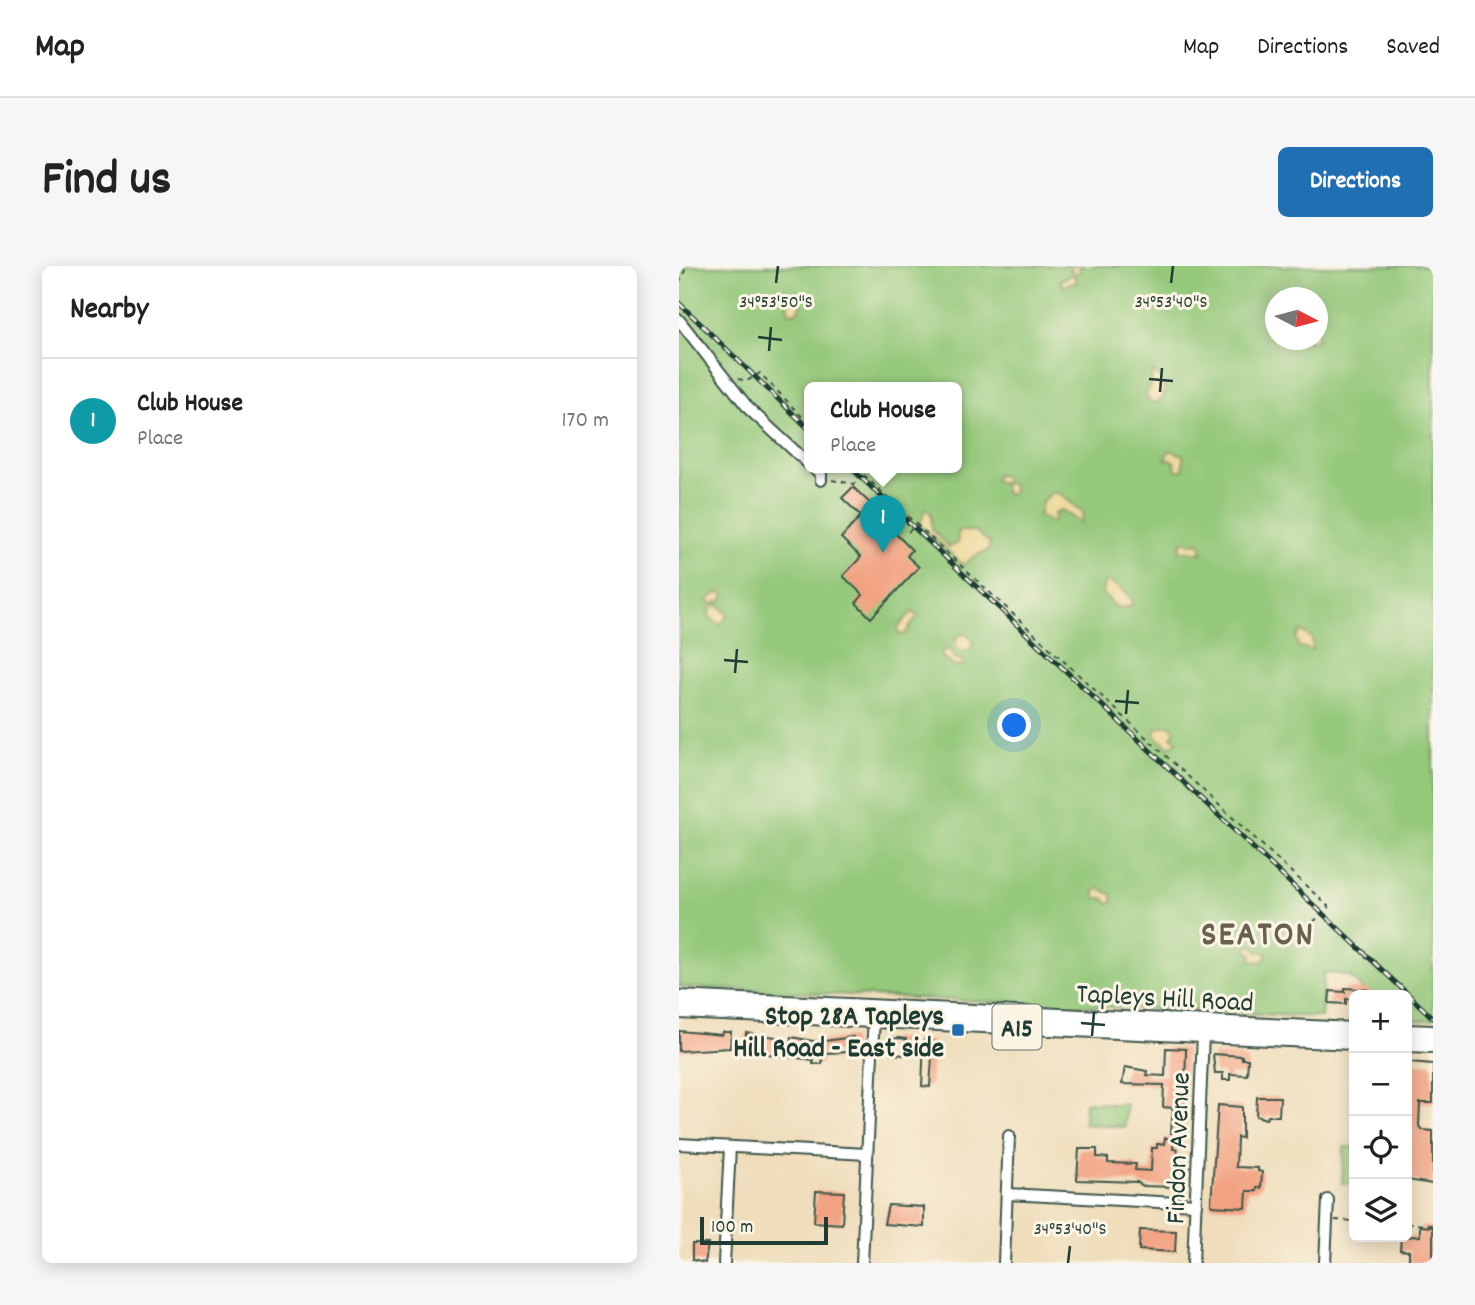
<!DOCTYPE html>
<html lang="en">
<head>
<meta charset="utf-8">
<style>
	:root { --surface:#fff; --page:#f6f6f6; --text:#222; --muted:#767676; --line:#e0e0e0; --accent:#1f6fb2 }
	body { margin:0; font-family:Dekko,sans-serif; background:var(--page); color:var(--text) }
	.controls { position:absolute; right:21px; bottom:21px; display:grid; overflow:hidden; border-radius:10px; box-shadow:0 4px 18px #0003 }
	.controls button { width:63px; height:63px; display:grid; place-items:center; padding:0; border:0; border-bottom:2px solid var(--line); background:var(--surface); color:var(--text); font:35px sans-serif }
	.compass { position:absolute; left:586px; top:21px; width:63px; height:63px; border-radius:50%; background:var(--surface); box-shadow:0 4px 18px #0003; rotate:96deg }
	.scale { position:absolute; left:21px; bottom:18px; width:128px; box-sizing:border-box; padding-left:7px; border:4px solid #1f3d34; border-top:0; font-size:19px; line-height:24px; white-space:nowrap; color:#1f3d34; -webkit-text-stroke:5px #fcf5e5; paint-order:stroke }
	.you { position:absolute; left:336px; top:460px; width:24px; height:24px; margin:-18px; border:5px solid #fff; border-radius:50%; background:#1a73e8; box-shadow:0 0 0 10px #1a73e833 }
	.badge { display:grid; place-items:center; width:46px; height:46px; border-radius:50%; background:var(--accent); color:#fff; font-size:23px; font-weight:700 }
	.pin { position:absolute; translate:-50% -58px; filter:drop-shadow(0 2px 4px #0008) }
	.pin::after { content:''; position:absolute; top:37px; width:24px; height:21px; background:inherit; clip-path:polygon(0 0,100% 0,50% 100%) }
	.popup { position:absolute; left:125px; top:116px; width:158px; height:91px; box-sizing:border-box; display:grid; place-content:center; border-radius:10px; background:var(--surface); filter:drop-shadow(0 2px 5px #0005); font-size:23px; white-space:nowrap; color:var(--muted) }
	.popup b { font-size:26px; color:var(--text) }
	.popup::after { content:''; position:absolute; left:50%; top:100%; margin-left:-14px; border:14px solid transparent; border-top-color:var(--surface) }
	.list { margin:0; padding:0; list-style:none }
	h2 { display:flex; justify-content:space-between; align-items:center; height:91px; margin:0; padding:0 28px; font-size:30px }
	h2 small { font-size:23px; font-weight:400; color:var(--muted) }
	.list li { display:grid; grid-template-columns:46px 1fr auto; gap:21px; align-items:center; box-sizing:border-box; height:126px; padding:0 28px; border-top:2px solid var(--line) }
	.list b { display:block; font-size:26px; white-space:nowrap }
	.list p { margin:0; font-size:23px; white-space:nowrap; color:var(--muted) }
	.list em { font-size:23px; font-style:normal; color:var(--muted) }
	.icon { flex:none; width:38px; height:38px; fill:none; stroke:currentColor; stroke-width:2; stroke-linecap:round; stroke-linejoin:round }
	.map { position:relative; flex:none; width:754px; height:997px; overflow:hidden; border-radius:10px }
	header { display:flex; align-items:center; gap:42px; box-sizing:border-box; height:98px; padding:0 35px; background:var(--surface); border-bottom:2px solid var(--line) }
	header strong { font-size:33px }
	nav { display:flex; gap:38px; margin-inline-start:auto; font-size:24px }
	.intro { display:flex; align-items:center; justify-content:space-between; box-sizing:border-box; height:168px; padding:0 42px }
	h1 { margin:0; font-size:49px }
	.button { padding:18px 32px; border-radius:10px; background:var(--accent); color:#fff; font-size:24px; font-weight:700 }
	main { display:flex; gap:42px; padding:0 42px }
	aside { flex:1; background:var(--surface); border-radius:10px; box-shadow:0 4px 18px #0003 }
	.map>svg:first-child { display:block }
	.green { fill:#94c87a; stroke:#5a8257; stroke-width:2; fill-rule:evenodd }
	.sand { fill:#eeda9e; stroke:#868c69; stroke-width:2 }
	.building { fill:#f2a282 }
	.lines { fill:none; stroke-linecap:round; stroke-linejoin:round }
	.minor-casing { stroke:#3e5548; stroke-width:14 }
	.major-casing { stroke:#3e5548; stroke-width:18 }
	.path { stroke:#3e5548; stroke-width:2; stroke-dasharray:5 5; stroke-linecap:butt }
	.minor { stroke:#fff; stroke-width:10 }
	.major { stroke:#fff; stroke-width:14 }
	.rail-casing { stroke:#1f3d34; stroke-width:5 }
	.rail { stroke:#fcf5e5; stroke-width:2.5; stroke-dasharray:8; stroke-linecap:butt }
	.ticks { fill:none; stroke:#1f3d34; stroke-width:2.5 }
	.poi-dot { fill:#1f6fb2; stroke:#fcf5e5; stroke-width:2.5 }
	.labels { text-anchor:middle; stroke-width:6; stroke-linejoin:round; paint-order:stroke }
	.shield { fill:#fcf5e5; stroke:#617469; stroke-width:2 }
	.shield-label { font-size:26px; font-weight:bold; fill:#1f3d34 }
	.street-label { font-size:28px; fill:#1f3d34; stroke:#fcf5e5 }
	.poi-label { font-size:28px; font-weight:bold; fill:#1f3d34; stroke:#fcf5e5; text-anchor:end }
	.district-label { font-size:35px; font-weight:bold; letter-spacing:2px; fill:#69604f; stroke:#fcf5e5 }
	.ticks-label { font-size:18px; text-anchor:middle; fill:#1f3d34; stroke:#fcf5e5; stroke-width:6; stroke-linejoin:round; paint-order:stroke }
</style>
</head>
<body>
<header>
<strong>Map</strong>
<nav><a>Map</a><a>Directions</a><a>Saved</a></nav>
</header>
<div class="intro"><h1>Find us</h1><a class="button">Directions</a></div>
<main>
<aside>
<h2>Nearby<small></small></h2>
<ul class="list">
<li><span class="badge" style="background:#0f9aa8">1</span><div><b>Club House</b><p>Place</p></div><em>170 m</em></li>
</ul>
</aside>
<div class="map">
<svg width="754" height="997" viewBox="0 0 754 997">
	<rect width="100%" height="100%" fill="#fcf5e5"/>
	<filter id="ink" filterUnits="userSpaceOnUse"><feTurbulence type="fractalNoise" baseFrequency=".0143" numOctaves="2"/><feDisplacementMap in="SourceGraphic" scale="14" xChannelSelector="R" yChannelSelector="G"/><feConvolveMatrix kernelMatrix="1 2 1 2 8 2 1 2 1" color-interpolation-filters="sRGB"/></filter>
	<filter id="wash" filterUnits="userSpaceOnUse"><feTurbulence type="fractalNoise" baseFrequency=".00686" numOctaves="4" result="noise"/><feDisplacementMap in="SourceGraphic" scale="28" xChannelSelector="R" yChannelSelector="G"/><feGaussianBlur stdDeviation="1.57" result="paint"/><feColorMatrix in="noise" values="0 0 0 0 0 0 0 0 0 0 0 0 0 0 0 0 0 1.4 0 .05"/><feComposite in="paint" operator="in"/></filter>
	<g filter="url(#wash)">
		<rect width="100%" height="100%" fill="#efddbb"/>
		<g class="green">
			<path d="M0,0H754V754L728,755V729H690L671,710L645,706L642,751L0,721ZM596,32H638V74H596ZM130,121H278V201H130Z"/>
			<path d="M406,836L447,839L446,861L405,858Z"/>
			<path d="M665,881H675V918L663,917Z"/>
		</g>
		<g class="sand">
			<path d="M390,0H400L402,4L395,9L398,17H390L385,22L381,14L395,8Z"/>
			<path d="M116,28L120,29L122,41L116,47L110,45L108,40Z"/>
			<path d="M473,106L481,110L486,126L484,132L476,137L470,135L467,128L472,118Z"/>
			<path d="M490,184L504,189V204H497L495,195L486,193Z"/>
			<path d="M318,208L326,211L325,217L334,219L333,228H327L324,218L315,214Z"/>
			<path d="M374,226L381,228L404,247L402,257L383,244L376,247L374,257L360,250L363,236Z"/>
			<path d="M246,243L252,247L253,263L270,281L279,277V265H296L311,277L309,285L297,289L284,299L241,259Z"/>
			<path d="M506,275L511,278L521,276L523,287L501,285L502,278Z"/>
			<path d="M426,315C435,316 450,327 454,336L452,340C436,346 431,336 423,325Z"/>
			<path d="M41,326L46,329L41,337L38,335L35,339L42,341L49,349L41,359L29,350L34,339L28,334Z"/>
			<path d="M233,346L239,349L226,368L220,369L219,361Z"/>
			<path d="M622,365L633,372L634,384L620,381L617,372Z"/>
			<circle cx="285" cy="377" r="9"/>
			<path d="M264,384H270L276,392L284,395L283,400L276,401L262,390Z"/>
			<path d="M491,459L496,465L492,471L499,475L490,481L475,469L478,462Z"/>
			<path d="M420,622L432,628L434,635L429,637L424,632H417L415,627Z"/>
			<path d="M570,679L576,680L578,686H587L588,692L581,696L572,694L573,688L568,684Z"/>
		</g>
		<g id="blocks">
			<g class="building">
				<path d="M174,221L219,264L216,267L233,284L228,290L240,301L192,352L177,337L184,329L164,310L182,291L162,272L182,250L163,232Z"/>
				<path d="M666,722L691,724V729H675V734L667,733V738L650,737L651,725L666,726Z"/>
				<path d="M0,765L43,769L44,766H52L51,782L0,785Z"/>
				<path d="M67,767L97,771L96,776L111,777L112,771L139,776L174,771V786L143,787V798H134V794L66,785Z"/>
				<path d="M220,772L227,773L226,789L212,788V773Z"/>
				<path d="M245,774L254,775L251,821L243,820Z"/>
				<path d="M487,782L507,783L505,867H492L494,842L484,841L485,819L443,818L446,801L468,805L467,809L486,810Z"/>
				<path d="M534,788L563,790V793H569L568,809L551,808V814H544V807H536Z"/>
				<path d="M730,796L754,798V837H741L740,860L743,864L754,865V918L728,914Z"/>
				<path d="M578,831H601L600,850H589L587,853L577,850Z"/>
				<path d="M539,839L563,841V872L558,871L557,901L579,902V905L583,906L582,922L578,921V925H568L567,942L533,940L532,938Z"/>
				<path d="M486,872L495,873L494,883H498L500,891V898L495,897L497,921L464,920L458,916L398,914L400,883H418V891L429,892V897L457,898L456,904L472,905L473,882H478V878H485Z"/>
				<path d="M137,925L165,926L163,958L135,956Z"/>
				<path d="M209,939L245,941V961L205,958Z"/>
				<path d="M741,960L754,961V997H730V985L721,984L722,971L741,970Z"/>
				<path d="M461,964L497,965L496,986L460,984Z"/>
				<path d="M13,978H29L26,997L13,994Z"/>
			</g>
		</g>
	</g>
	<g filter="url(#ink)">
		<use href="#blocks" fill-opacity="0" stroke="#3e5548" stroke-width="2"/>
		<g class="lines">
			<g class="minor-casing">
				<g id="minor">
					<path d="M0,54L70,143L130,198"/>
					<path d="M134,201L142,208V214"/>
					<path d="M0,878L188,888"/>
					<path d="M328,928L517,938"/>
					<path d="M45,997L51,881"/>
					<path d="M183,997L195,748"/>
					<path d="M325,997L330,870"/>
					<path d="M514,997L524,769"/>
					<path d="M646,997L649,934"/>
				</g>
			</g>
			<g class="major-casing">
				<g id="major">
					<path d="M0,732L675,764"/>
					<path d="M0,745L675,776"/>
					<path d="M728,766L754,767"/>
					<path d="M728,778L754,779"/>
				</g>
			</g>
			<g class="path">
				<path d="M0,17L8,0"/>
				<path d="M59,113L68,115L81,107L130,158"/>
				<path d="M185,209L238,259"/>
				<path d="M153,214L175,218L185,209L177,201"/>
				<path d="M229,266L238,259L650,641L629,661"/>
				<path d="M656,954L675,955"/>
				<path d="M728,958L754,959"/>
			</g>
			<use href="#minor" class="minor"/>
			<use href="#major" class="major"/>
			<g class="rail-casing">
				<g id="rail">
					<path d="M0,37L130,163"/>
					<path d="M171,201L754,752"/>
				</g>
			</g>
			<use href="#rail" class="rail"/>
		</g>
	</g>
	<path class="ticks" d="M97,17L99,0M492,17L494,0M79,71L103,74M90,85L92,61M470,113L494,115M481,126L483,102M45,394L69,396M56,407L58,383M436,435L460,437M447,448L449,424M402,757L426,759M413,770L415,746M389,997L391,980"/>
	<rect class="poi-dot" x="272" y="757" width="14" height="14" rx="3.5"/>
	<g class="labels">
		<rect class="shield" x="313.5" y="738.5" width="49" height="45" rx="5"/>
		<g class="shield-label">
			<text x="338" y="770">A15</text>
		</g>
		<g class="street-label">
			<text transform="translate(486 730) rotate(3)" y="10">Tapleys Hill Road</text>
			<text transform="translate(497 882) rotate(-88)" y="10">Findon Avenue</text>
		</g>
		<g class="poi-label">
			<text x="265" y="758">Stop 28A Tapleys<tspan x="265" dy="32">Hill Road - East side</tspan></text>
		</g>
		<g class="district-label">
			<text x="579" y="678">SEATON</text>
		</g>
	</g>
	<g class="ticks-label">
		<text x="97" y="41">34°53'50"S</text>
		<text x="492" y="41">34°53'40"S</text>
		<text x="391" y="968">34°53'40"S</text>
	</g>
</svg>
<div class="controls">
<button>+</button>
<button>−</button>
<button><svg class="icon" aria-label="locate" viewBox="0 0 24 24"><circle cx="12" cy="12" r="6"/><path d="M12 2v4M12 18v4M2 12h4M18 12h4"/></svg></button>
<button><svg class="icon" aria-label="layers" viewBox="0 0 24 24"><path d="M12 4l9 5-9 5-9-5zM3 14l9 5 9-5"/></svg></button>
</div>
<svg class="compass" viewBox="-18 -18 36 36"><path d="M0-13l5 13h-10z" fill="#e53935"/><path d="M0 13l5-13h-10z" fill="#767676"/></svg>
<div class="scale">100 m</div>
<div class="you"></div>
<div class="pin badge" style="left:204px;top:287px;background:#0f9aa8">1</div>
<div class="popup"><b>Club House</b>Place</div>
</div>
</main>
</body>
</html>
